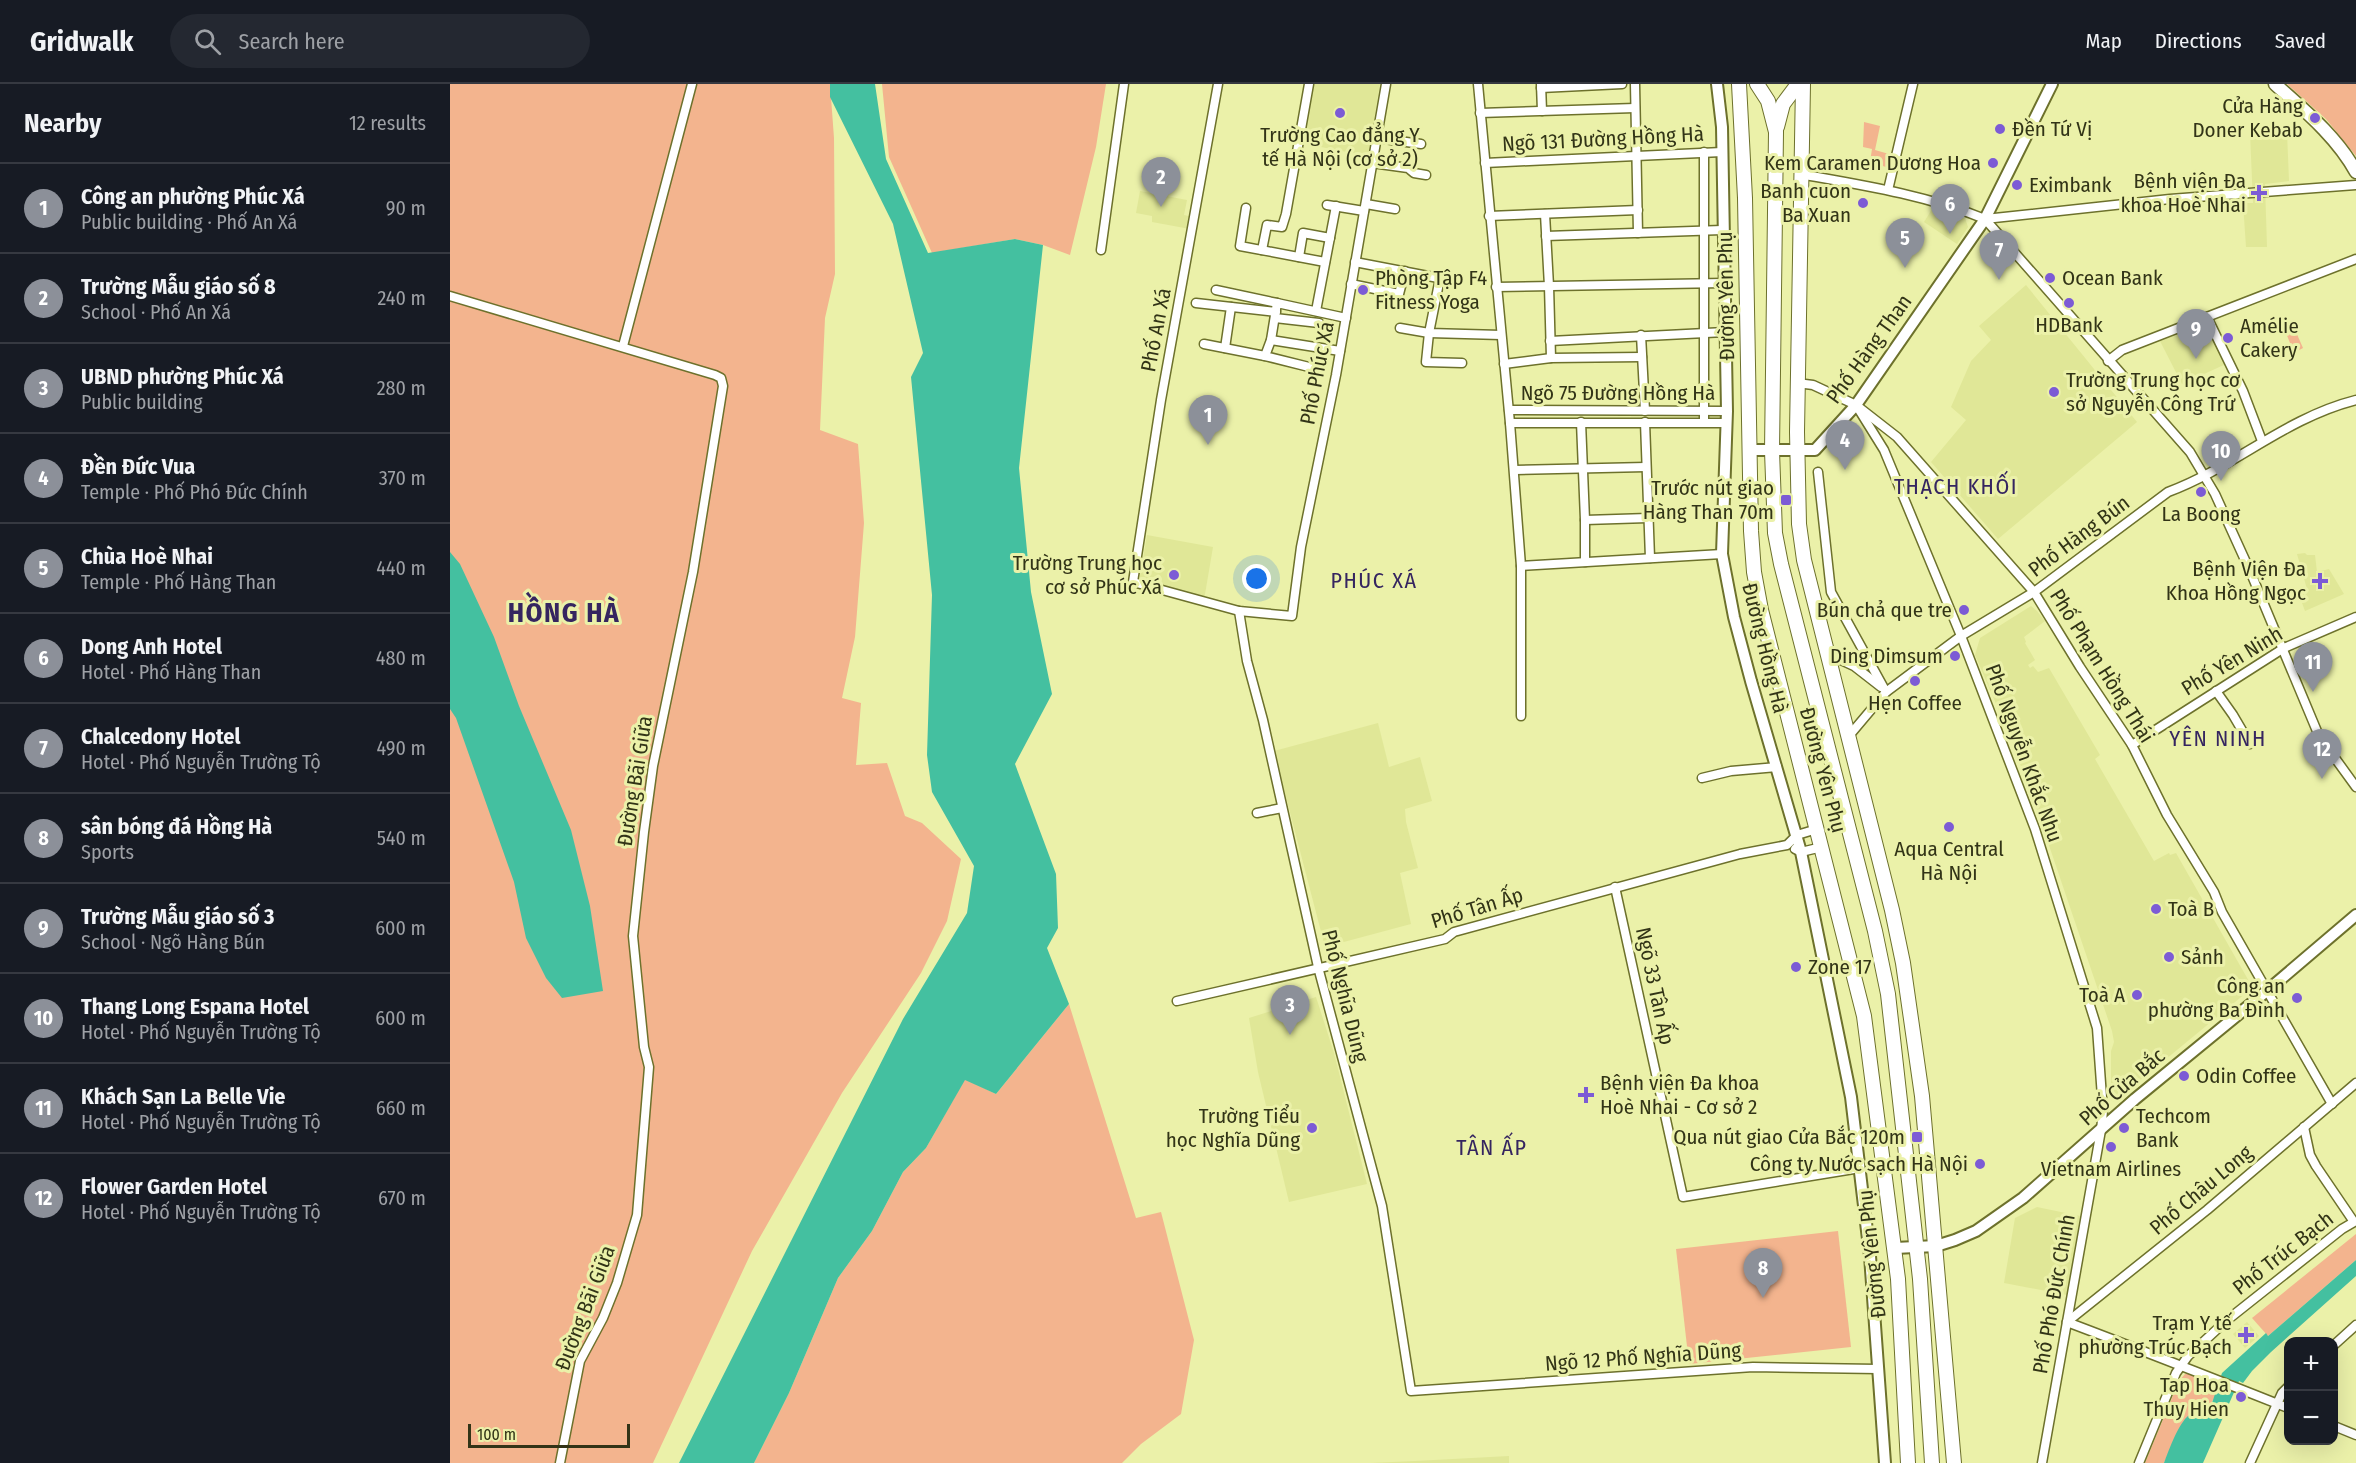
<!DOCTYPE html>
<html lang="en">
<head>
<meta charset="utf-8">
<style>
	:root { --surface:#171b24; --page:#242831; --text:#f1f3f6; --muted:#9ea1a6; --line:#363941; --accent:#8c9099 }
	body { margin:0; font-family:"Fira Sans Condensed",sans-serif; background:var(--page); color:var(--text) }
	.controls { position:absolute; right:18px; bottom:18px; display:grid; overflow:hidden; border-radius:12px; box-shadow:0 6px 24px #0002 }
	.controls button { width:54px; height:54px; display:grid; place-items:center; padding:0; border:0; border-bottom:2px solid var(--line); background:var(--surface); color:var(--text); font:30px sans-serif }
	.scale { position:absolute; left:18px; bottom:15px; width:162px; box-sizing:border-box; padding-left:6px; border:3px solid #323417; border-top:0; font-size:16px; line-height:21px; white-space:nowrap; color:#323417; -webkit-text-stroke:4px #ebf1a9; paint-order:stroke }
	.you { position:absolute; left:807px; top:495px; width:21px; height:21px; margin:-15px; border:4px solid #fff; border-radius:50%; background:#1a73e8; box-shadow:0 0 0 9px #1a73e833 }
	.badge { display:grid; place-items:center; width:39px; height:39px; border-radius:50%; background:var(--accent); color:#fff; font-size:20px; font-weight:700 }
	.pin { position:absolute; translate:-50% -50px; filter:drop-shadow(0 2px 3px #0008) }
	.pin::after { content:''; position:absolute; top:32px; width:21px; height:18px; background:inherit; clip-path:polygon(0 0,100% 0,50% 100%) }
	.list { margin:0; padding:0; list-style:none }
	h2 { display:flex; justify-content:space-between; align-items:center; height:78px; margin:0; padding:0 24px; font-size:26px }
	h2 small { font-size:20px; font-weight:400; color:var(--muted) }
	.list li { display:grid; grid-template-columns:39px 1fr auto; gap:18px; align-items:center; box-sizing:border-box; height:90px; padding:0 24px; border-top:2px solid var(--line) }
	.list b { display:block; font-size:22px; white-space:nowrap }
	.list p { margin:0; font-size:20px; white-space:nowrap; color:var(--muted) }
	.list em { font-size:20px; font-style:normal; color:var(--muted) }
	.icon { flex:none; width:33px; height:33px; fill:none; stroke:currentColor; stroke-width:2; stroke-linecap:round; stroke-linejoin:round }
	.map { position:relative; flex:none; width:1906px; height:1379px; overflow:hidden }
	header { display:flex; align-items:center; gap:36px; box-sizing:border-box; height:84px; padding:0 30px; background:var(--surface); border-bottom:2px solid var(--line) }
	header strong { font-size:28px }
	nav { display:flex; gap:33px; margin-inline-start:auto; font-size:21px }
	.search { width:420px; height:54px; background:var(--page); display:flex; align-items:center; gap:15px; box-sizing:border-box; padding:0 21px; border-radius:33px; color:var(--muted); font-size:22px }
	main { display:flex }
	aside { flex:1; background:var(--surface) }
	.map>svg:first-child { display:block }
	.built { fill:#e0e797 }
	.green { fill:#f3b48e }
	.water { fill:#44c0a0 }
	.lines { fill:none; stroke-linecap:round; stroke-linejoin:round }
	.minor-casing { stroke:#6d712c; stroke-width:11 }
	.tertiary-casing { stroke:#6d712c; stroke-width:14 }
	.secondary-casing { stroke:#6d712c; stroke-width:15 }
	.primary-casing { stroke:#6d712c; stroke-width:16 }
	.minor { stroke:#fff; stroke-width:8 }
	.tertiary { stroke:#fff; stroke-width:10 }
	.secondary { stroke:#fff; stroke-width:12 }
	.primary { stroke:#fff; stroke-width:14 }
	.poi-dot { fill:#7c5bd5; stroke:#ebf1a9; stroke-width:2 }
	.labels { text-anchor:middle; stroke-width:6; stroke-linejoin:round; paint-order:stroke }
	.poi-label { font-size:21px; fill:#323417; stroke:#ebf1a9; text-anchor:end }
	.street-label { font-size:21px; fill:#323417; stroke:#ebf1a9 }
	.neighbourhood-label { font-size:22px; letter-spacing:1.5px; fill:#352560; stroke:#ebf1a9 }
	.district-label { font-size:27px; font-weight:bold; letter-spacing:1.5px; fill:#352560; stroke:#ebf1a9 }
</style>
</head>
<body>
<header>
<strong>Gridwalk</strong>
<div class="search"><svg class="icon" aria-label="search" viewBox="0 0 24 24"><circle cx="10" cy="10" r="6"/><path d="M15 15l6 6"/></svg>Search here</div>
<nav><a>Map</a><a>Directions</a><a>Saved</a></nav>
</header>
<main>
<aside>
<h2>Nearby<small>12 results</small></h2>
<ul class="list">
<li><span class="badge">1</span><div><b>Công an phường Phúc Xá</b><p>Public building · Phố An Xá</p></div><em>90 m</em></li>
<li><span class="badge">2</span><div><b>Trường Mẫu giáo số 8</b><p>School · Phố An Xá</p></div><em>240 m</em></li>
<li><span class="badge">3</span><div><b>UBND phường Phúc Xá</b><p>Public building</p></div><em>280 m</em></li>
<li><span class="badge">4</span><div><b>Đền Đức Vua</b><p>Temple · Phố Phó Đức Chính</p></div><em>370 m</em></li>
<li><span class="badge">5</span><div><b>Chùa Hoè Nhai</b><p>Temple · Phố Hàng Than</p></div><em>440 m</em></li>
<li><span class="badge">6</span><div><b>Dong Anh Hotel</b><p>Hotel · Phố Hàng Than</p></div><em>480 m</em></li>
<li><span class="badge">7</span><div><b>Chalcedony Hotel</b><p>Hotel · Phố Nguyễn Trường Tộ</p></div><em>490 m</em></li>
<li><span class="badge">8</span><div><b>sân bóng đá Hồng Hà</b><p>Sports</p></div><em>540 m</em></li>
<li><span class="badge">9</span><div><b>Trường Mẫu giáo số 3</b><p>School · Ngõ Hàng Bún</p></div><em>600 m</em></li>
<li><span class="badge">10</span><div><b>Thang Long Espana Hotel</b><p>Hotel · Phố Nguyễn Trường Tộ</p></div><em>600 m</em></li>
<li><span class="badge">11</span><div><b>Khách Sạn La Belle Vie</b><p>Hotel · Phố Nguyễn Trường Tộ</p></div><em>660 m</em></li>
<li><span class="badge">12</span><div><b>Flower Garden Hotel</b><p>Hotel · Phố Nguyễn Trường Tộ</p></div><em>670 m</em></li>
</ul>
</aside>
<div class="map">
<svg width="1906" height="1379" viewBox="0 0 1906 1379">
	<rect width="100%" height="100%" fill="#ebf1a9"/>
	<g class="built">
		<path d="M861,0H930L918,72L850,59Z"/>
		<path d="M1837,48L1839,97L1815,100L1817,163H1796L1793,119H1803L1800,49Z"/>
		<path d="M690,107L737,116L734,131L743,133L740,145L702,138V132L686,129Z"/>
		<path d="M1482,125L1515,134L1518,143L1507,160L1474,138Z"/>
		<path d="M1576,201L1687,338L1548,455L1481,378L1516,336L1501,323L1521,277L1541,256L1529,242Z"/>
		<path d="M1748,243L1759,247L1776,280L1732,300L1710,257Z"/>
		<path d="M697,451L763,463L754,516L689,498Z"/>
		<path d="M1855,469L1857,471H1865L1867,488L1879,485L1894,510L1855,527L1848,508L1857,505L1847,470Z"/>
		<path d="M1581,522L1587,527L1595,537L1574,553L1576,558L1575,559L1585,576L1578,581L1580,584L1583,582L1588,588L1599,584L1650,671L1645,675L1704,777L1719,769L1720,771L1726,769L1800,899L1796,909L1664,1018L1661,1016V967L1664,958L1662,947L1587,726L1559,650L1525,571L1530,554Z"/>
		<path d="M928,639L939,683L970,673L982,717L955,725L956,738L968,784L950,789L961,840L875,863L824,667Z"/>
		<path d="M866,913L884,969L917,1100L839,1118L808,988L799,934Z"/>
		<path d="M1587,1123L1630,1132L1617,1211L1554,1199L1565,1134Z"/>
		<path d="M1797,1238L1809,1252L1795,1264L1783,1250Z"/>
		<path d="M1059,1372V1379H920L965,1377Z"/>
	</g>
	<g class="green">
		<path d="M0,0H380L384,54L385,190L375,234L370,346L408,360L414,439L405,553L392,614L411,619L406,681L437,679L455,732L472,739L511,775L497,837L471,889L392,1009L302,1167L203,1379H0Z"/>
		<path d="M432,0H656L646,63L620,171L593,161L565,155L482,169L439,73Z"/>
		<path d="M1837,0H1906V72L1876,35Z"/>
		<path d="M1414,38L1430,42L1425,66L1439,70L1436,83L1420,78L1422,65L1413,63Z"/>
		<path d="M1843,241L1853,264L1844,269L1834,244Z"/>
		<path d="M619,920L686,1134L711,1128L744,1256L731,1330L691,1360L672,1379H304L339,1309L388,1194L422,1147L453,1088L476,1064L515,995L546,1010Z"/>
		<path d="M1388,1147L1401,1263L1239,1280L1226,1165Z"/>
		<path d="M1906,1150V1176L1818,1252L1802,1234Z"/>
		<path d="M1735,1290H1740L1765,1305V1313L1757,1325C1733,1334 1724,1356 1714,1379H1695L1729,1297Z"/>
	</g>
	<g class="water">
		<path d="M380,0H425L436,75L478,169L565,155L593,161L569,384L581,508L602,610L565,680L606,790L608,844L597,864L619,920L546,1010L515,996L476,1064L453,1088L422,1147L388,1194L339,1309L304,1379H229L453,935L517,829L524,782L482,708L477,671L482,511L461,293L473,269L443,140L380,13Z"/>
		<path d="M0,468L10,480L44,553L69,622L121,746L140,822L153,907L112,914L96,894L76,854L64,798L6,634L0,625Z"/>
		<path d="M1906,1176V1192L1821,1268L1802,1287L1793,1299L1789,1297L1753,1379H1714C1719,1366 1728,1340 1739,1331C1746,1326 1754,1328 1761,1322L1772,1289L1816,1249L1818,1252Z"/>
	</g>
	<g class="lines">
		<g class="minor-casing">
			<g id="minor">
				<path d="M768,0L711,316L683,498L789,527L842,532L851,463L886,291L936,0"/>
				<path d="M1028,0L1060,339L1071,482V632"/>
				<path d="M1091,0L1092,27"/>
				<path d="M1185,0L1188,149"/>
				<path d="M1091,4L1172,0"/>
				<path d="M1030,29L1185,24"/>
				<path d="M927,54L971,60"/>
				<path d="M1254,68V338"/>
				<path d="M922,79L958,84L964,89L976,91"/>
				<path d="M1035,79L1272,68"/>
				<path d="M1350,90C1412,101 1476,111 1535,135L1720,115L1906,101"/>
				<path d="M1438,106L1463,0"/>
				<path d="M916,120L945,125"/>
				<path d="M877,121L914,127"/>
				<path d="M796,124L790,162L875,178"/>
				<path d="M1095,130L1099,202L1101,274"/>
				<path d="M1039,132L1188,126"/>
				<path d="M1535,135L1740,368L1765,410L1800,487L1869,652L1906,703"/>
				<path d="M1096,152L1272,146"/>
				<path d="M651,166L674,0"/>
				<path d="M812,166L817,141L832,143L836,130L859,0"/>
				<path d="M849,173L853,149L880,154"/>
				<path d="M905,178L1004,197"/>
				<path d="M990,194L979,249L976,278L1012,279"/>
				<path d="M901,200L949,210L955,187"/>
				<path d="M1046,203L1274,199"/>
				<path d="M766,206L827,219"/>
				<path d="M0,212L265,291L271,294L273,302L243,488L203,682L194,748L183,852L194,963L199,983L187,1131L167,1199L153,1234L130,1277L110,1379"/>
				<path d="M746,219L826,228"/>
				<path d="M866,227L886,122"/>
				<path d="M1757,233L1793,307L1812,357"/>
				<path d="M825,234L869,239"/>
				<path d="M950,244L979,249L1051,251"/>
				<path d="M1191,251L1195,327"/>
				<path d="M821,256L890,267"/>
				<path d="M1100,257L1275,248"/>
				<path d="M754,260L815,272"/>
				<path d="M173,262L242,0"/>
				<path d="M775,264L781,223"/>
				<path d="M1658,277L1672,266L1906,175"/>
				<path d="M1054,280L1101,274L1192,273"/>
				<path d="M859,283L815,272L821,256L827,219L896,234"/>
				<path d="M1347,299L1363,301L1406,321L1447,353L1584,508L1630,583L1682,661L1717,731L1764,808L1772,828L1882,1020"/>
				<path d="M1406,321L1434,366L1511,552L1585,745L1647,944L1653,1027L1651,1046L1592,1379"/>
				<path d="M1059,326L1277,327"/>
				<path d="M1131,338L1135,436V478"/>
				<path d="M1195,338L1200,474"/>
				<path d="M1060,339H1275"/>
				<path d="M1065,386L1196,383"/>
				<path d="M1368,388L1381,508L1436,608"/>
				<path d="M1135,436L1198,434"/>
				<path d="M1071,482L1272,470"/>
				<path d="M789,527L797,577L813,636L868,883L932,1122L961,1307L1303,1283L1428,1285"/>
				<path d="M1378,570L1404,582L1431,603"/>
				<path d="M1766,607L1783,631L1800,660"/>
				<path d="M1398,653L1436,608L1511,552L1584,508L1718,408C1785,383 1835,334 1906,316"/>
				<path d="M1682,661L1834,564L1906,533"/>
				<path d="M1252,694L1281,687L1327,683"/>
				<path d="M807,729L832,724"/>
				<path d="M1345,765L1351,768L1372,763"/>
				<path d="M1165,803L1233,1113L1410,1084"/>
				<path d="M727,917L995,855L1004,848L1290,770L1337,761L1347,751L1367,745"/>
				<path d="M1617,1238L1757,1126L1906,999"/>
				<path d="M1617,1238C1691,1266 1765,1295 1838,1324"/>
				<path d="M1884,1261L1906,1241"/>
				<path d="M1884,1342L1906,1351"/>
				<path d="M1689,1379L1726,1289L1738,1272L1776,1237L1892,1145L1904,1138L1866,1082L1860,1071L1854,1043"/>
				<path d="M1800,1379L1832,1309L1838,1303"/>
			</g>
		</g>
		<g class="tertiary-casing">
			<g id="tertiary">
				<path d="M1267,0L1272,43L1277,327L1272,470L1284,533L1301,597L1351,768L1401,1013L1420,1172L1435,1379"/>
				<path d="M1300,366H1365L1406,321L1535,135L1602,0"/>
				<path d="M1445,1164L1486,1162L1505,1156L1526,1147L1573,1114L1685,1015L1818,906L1906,831"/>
			</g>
		</g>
		<g class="secondary-casing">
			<path id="secondary" d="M1825,0C1854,26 1887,53 1906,88"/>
		</g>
		<g class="primary-casing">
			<g id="primary">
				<path d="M1289,0L1295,114L1301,447L1304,488L1311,526L1414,932L1448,1195L1458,1379"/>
				<path d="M1307,0L1318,17L1326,48L1322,367L1325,449L1331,480L1425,847L1438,910L1470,1195L1482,1379"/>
				<path d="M1353,0L1347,348L1349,440L1354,476L1442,826L1453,879L1472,1012L1504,1379"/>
				<path d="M1327,43L1333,20L1348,0"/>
			</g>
		</g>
		<use href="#minor" class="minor"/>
		<use href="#tertiary" class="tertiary"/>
		<use href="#secondary" class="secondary"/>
		<use href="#primary" class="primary"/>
	</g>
	<g class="poi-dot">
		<circle cx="890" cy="29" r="6"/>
		<circle cx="1865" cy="34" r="6"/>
		<circle cx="1550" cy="45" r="6"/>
		<circle cx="1543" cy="79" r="6"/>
		<circle cx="1567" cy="101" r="6"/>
		<path d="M1806 100h6v6h6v6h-6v6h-6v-6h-6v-6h6z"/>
		<circle cx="1413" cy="119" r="6"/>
		<circle cx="1600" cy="194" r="6"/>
		<circle cx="913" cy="206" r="6"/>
		<circle cx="1619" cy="219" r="6"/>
		<circle cx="1778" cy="254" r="6"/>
		<circle cx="1604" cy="308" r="6"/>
		<circle cx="1751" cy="408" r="6"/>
		<rect x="1330" y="410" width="12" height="12" rx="3"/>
		<circle cx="724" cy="491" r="6"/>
		<path d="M1867 488h6v6h6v6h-6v6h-6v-6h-6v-6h6z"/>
		<circle cx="1514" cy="526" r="6"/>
		<circle cx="1505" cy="572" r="6"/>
		<circle cx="1465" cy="597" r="6"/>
		<circle cx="1499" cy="743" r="6"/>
		<circle cx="1706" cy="825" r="6"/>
		<circle cx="1719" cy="873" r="6"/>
		<circle cx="1346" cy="883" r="6"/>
		<circle cx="1687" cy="911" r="6"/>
		<circle cx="1847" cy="914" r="6"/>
		<circle cx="1734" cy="992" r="6"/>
		<path d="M1133 1002h6v6h6v6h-6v6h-6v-6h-6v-6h6z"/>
		<circle cx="862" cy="1044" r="6"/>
		<circle cx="1674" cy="1044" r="6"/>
		<rect x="1461" y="1047" width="12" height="12" rx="3"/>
		<circle cx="1661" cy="1063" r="6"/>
		<circle cx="1530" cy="1080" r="6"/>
		<path d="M1793 1242h6v6h6v6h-6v6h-6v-6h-6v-6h6z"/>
		<circle cx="1791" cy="1313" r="6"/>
	</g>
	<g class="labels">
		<g class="poi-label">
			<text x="1853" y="29">Cửa Hàng<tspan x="1853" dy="24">Doner Kebab</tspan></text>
			<text x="1562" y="52" text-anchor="start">Đền Tứ Vị</text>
			<text x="890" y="58" text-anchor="middle">Trường Cao đẳng Y<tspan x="890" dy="24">tế Hà Nội (cơ sở 2)</tspan></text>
			<text x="1531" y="86">Kem Caramen Dương Hoa</text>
			<text x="1796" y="104">Bệnh viện Đa<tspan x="1796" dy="24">khoa Hoè Nhai</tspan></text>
			<text x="1579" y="108" text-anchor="start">Eximbank</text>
			<text x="1401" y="114">Banh cuon<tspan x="1401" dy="24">Ba Xuan</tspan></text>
			<text x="925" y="201" text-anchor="start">Phòng Tập F4<tspan x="925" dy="24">Fitness Yoga</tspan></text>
			<text x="1612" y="201" text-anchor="start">Ocean Bank</text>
			<text x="1619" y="248" text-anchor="middle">HDBank</text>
			<text x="1790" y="249" text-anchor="start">Amélie<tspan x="1790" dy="24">Cakery</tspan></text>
			<text x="1616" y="303" text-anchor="start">Trường Trung học cơ<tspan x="1616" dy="24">sở Nguyễn Công Trứ</tspan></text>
			<text x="1324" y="411">Trước nút giao<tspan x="1324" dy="24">Hàng Than 70m</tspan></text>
			<text x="1751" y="437" text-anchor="middle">La Boong</text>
			<text x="712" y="486">Trường Trung học<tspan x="712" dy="24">cơ sở Phúc Xá</tspan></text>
			<text x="1856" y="492">Bệnh Viện Đa<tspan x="1856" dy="24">Khoa Hồng Ngọc</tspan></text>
			<text x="1502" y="533">Bún chả que tre</text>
			<text x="1493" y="579">Ding Dimsum</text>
			<text x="1465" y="626" text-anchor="middle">Hẹn Coffee</text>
			<text x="1499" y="772" text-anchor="middle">Aqua Central<tspan x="1499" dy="24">Hà Nội</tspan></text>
			<text x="1718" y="832" text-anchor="start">Toà B</text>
			<text x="1731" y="880" text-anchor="start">Sảnh</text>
			<text x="1358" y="890" text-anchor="start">Zone 17</text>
			<text x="1835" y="909">Công an<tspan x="1835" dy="24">phường Ba Đình</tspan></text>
			<text x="1675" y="918">Toà A</text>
			<text x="1746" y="999" text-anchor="start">Odin Coffee</text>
			<text x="1150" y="1006" text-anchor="start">Bệnh viện Đa khoa<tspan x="1150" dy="24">Hoè Nhai - Cơ sở 2</tspan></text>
			<text x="850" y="1039">Trường Tiểu<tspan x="850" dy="24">học Nghĩa Dũng</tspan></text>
			<text x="1686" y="1039" text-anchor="start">Techcom<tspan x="1686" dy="24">Bank</tspan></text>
			<text x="1455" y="1060">Qua nút giao Cửa Bắc 120m</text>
			<text x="1518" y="1087">Công ty Nước sạch Hà Nội</text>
			<text x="1661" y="1092" text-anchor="middle">Vietnam Airlines</text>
			<text x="1782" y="1246">Trạm Y tế<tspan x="1782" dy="24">phường Trúc Bạch</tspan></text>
			<text x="1779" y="1308">Tap Hoa<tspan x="1779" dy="24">Thuy Hien</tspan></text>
		</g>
		<g class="street-label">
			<text transform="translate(1153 55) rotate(-3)" y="7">Ngõ 131 Đường Hồng Hà</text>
			<text transform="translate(1276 212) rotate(-91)" y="7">Đường Yên Phụ</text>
			<text transform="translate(706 246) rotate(-79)" y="7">Phố An Xá</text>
			<text transform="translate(1419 265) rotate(-54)" y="7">Phố Hàng Than</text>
			<text transform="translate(867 289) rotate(-79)" y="7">Phố Phúc Xá</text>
			<text x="1168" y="316">Ngõ 75 Đường Hồng Hà</text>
			<text transform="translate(1629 452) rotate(-37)" y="7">Phố Hàng Bún</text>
			<text transform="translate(1315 564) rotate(76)" y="7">Đường Hồng Hà</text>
			<text transform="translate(1782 577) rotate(-31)" y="7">Phố Yên Ninh</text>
			<text transform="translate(1652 582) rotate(58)" y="7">Phố Phạm Hồng Thái</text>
			<text transform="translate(1574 669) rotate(70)" y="7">Phố Nguyễn Khắc Nhu</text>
			<text transform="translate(1373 686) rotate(75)" y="7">Đường Yên Phụ</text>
			<text transform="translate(185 697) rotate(-81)" y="7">Đường Bãi Giữa</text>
			<text transform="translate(1027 824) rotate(-17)" y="7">Phố Tân Ấp</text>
			<text transform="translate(1205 902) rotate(78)" y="7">Ngõ 33 Tân Ấp</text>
			<text transform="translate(895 912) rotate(76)" y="7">Phố Nghĩa Dũng</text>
			<text transform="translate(1672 1003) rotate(-41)" y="7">Phố Cửa Bắc</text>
			<text transform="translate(1751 1106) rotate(-40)" y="7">Phố Châu Long</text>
			<text transform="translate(1833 1169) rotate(-38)" y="7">Phố Trúc Bạch</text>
			<text transform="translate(1422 1170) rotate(-96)" y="7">Đường Yên Phụ</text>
			<text transform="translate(1604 1210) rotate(-80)" y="7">Phố Phó Đức Chính</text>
			<text transform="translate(135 1224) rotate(-69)" y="7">Đường Bãi Giữa</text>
			<text transform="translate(1193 1273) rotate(-4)" y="7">Ngõ 12 Phố Nghĩa Dũng</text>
		</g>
		<g class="neighbourhood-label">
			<text x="1506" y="410">THẠCH KHỐI</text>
			<text x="924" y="504">PHÚC XÁ</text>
			<text x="1768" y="662">YÊN NINH</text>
			<text x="1042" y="1071">TÂN ẤP</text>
		</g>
		<g class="district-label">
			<text x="114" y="538">HỒNG HÀ</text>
		</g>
	</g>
</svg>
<div class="controls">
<button>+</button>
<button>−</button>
</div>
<div class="scale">100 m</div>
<div class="you"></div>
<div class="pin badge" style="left:758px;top:361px">1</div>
<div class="pin badge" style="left:711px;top:123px">2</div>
<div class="pin badge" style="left:840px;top:951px">3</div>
<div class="pin badge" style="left:1395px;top:386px">4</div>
<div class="pin badge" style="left:1455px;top:184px">5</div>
<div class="pin badge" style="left:1500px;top:150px">6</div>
<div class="pin badge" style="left:1549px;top:196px">7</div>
<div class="pin badge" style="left:1313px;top:1214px">8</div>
<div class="pin badge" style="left:1746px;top:275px">9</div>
<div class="pin badge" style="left:1771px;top:397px">10</div>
<div class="pin badge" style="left:1863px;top:608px">11</div>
<div class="pin badge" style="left:1872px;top:695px">12</div>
</div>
</main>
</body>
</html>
